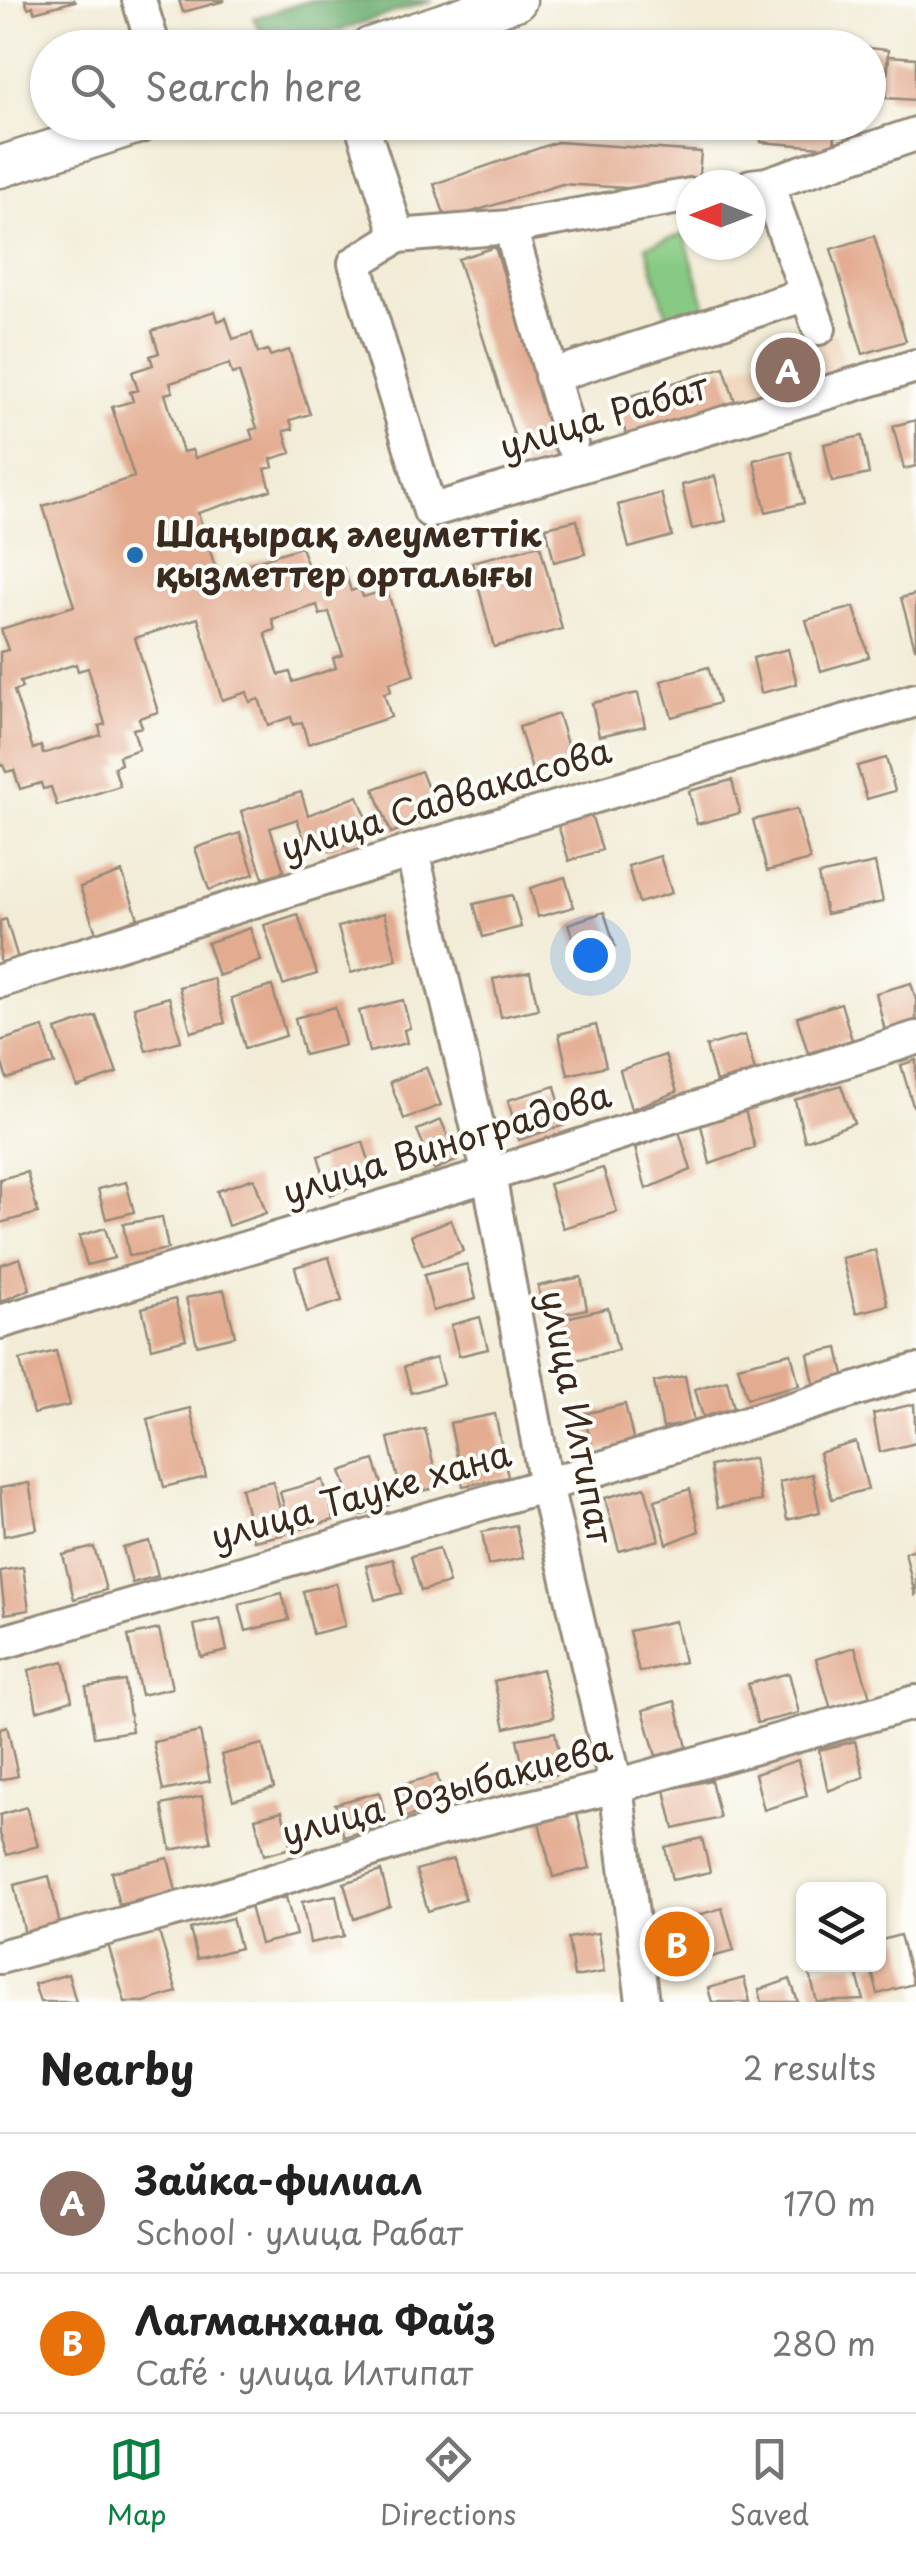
<!DOCTYPE html>
<html lang="en">
<head>
<meta charset="utf-8">
<style>
	:root { --surface:#fff; --page:#f6f6f6; --text:#222; --muted:#767676; --line:#e0e0e0; --accent:#0b8043 }
	body { margin:0; font-family:"Playpen Sans",sans-serif; background:var(--page); color:var(--text) }
	.controls { position:absolute; right:30px; bottom:30px; display:grid; overflow:hidden; border-radius:15px; box-shadow:0 2px 8px #0004 }
	.controls button { width:90px; height:90px; display:grid; place-items:center; padding:0; border:0; border-bottom:2px solid var(--line); background:var(--surface); color:var(--text); font:50px sans-serif }
	.compass { position:absolute; left:676px; top:170px; width:90px; height:90px; border-radius:50%; background:var(--surface); box-shadow:0 2px 8px #0004; rotate:270deg }
	.you { position:absolute; left:590px; top:955px; width:35px; height:35px; margin:-25px; border:8px solid #fff; border-radius:50%; background:#1a73e8; box-shadow:0 0 0 15px #1a73e833 }
	.badge { display:grid; place-items:center; width:65px; height:65px; border-radius:50%; background:var(--accent); color:#fff; font-size:32px; font-weight:700 }
	.pin { position:absolute; translate:-50% -50%; border:5px solid #fff; box-shadow:0 2px 10px #0006 }
	.list { margin:0; padding:0; list-style:none }
	h2 { display:flex; justify-content:space-between; align-items:center; height:130px; margin:0; padding:0 40px; font-size:42px }
	h2 small { font-size:32px; font-weight:400; color:var(--muted) }
	.list li { display:grid; grid-template-columns:65px 1fr auto; gap:30px; align-items:center; box-sizing:border-box; height:140px; padding:0 40px; border-top:2px solid var(--line) }
	.list b { display:block; font-size:38px; white-space:nowrap }
	.list p { margin:0; font-size:32px; white-space:nowrap; color:var(--muted) }
	.list em { font-size:32px; font-style:normal; color:var(--muted) }
	.icon { flex:none; width:55px; height:55px; fill:none; stroke:currentColor; stroke-width:2; stroke-linecap:round; stroke-linejoin:round }
	.map { position:relative; flex:none; width:916px; height:2002px; overflow:hidden }
	.search { position:absolute; background:var(--surface); box-shadow:0 2px 8px #0004; left:30px; right:30px; top:30px; height:110px; display:flex; align-items:center; gap:25px; box-sizing:border-box; padding:0 35px; border-radius:55px; color:var(--muted); font-size:38px }
	.sheet { height:410px; background:var(--surface) }
	nav { display:flex; justify-content:space-around; align-items:center; box-sizing:border-box; height:140px; border-top:2px solid var(--line); background:var(--surface); font-size:28px; color:var(--muted) }
	nav a { display:grid; justify-items:center; gap:5px }
	nav .on { color:var(--accent) }
	.map>svg:first-child { display:block }
	.built { fill:#efd6bb }
	.green { fill:#87ca83; stroke:#617a50; stroke-width:2.5 }
	.forest { fill:#6dae71; stroke:#546c48; stroke-width:2.5 }
	.building { fill:#e3ab90; fill-rule:evenodd }
	.lines { fill:none; stroke-linecap:round; stroke-linejoin:round }
	.minor-casing { stroke:#968b7a; stroke-width:38 }
	.major-casing { stroke:#968b7a; stroke-width:45 }
	.minor { stroke:#fff; stroke-width:32 }
	.major { stroke:#fff; stroke-width:40 }
	.poi-dot { fill:#1f6fb2; stroke:#fdfcf7; stroke-width:4 }
	.labels { text-anchor:middle; stroke-width:8; stroke-linejoin:round; paint-order:stroke }
	.street-label { font-size:35px; fill:#3b2a1e; stroke:#fdfcf7 }
	.poi-label { font-size:35px; font-weight:bold; fill:#3b2a1e; stroke:#fdfcf7; text-anchor:start }
</style>
</head>
<body>
<div class="map">
<svg width="916" height="2002" viewBox="0 0 916 2002">
	<rect width="100%" height="100%" fill="#fdfcf7"/>
	<filter id="ink" filterUnits="userSpaceOnUse"><feTurbulence type="fractalNoise" baseFrequency=".01" numOctaves="2"/><feDisplacementMap in="SourceGraphic" scale="20" xChannelSelector="R" yChannelSelector="G"/><feConvolveMatrix kernelMatrix="1 2 1 2 8 2 1 2 1" color-interpolation-filters="sRGB"/></filter>
	<filter id="wash" filterUnits="userSpaceOnUse"><feTurbulence type="fractalNoise" baseFrequency=".0048" numOctaves="4" result="noise"/><feDisplacementMap in="SourceGraphic" scale="40" xChannelSelector="R" yChannelSelector="G"/><feGaussianBlur stdDeviation="2.25" result="paint"/><feColorMatrix in="noise" values="0 0 0 0 0 0 0 0 0 0 0 0 0 0 0 0 0 1.4 0 .05"/><feComposite in="paint" operator="in"/></filter>
	<g filter="url(#wash)">
		<rect width="100%" height="100%" fill="#f2ecd7"/>
		<path class="built" d="M835,333L848,371L741,408L728,370Z"/>
		<path class="green" d="M684,234L706,308L668,319L646,246Z"/>
		<path class="forest" d="M312,0H433L288,47H270L253,18Z"/>
		<g id="blocks">
			<g class="building">
				<path d="M25,0H74L75,1L34,12L33,6L28,8Z"/>
				<path d="M179,0H224V1L183,12Z"/>
				<path d="M868,48L888,50L885,89L868,88Z"/>
				<path d="M889,56L916,58V100L886,98Z"/>
				<path d="M692,122H761L760,133L691,128Z"/>
				<path d="M762,122H836L834,148L761,142Z"/>
				<path d="M557,142L701,152L698,185L691,192L562,184L446,220L434,184Z"/>
				<path d="M874,236L906,341L863,354L831,249Z"/>
				<path d="M495,247L562,458L525,470L458,259Z"/>
				<path d="M215,311L218,321L226,318L233,339L252,333L258,353L268,350L270,356L289,350L310,414L290,420L293,429L284,431L291,453L271,459L273,467L265,469L271,490L198,513L217,573L301,547L308,567L317,564L321,576L344,569L351,591L360,588L363,597L387,590L414,675L389,683L391,691L384,693L391,717L308,744L302,722L293,725L291,717L268,725L259,699L250,702L247,692L222,700L198,618L135,638L158,712L139,718L142,727L133,729L139,749L119,756L121,764L114,767L120,786L57,806L51,787L43,789L41,783L20,789L14,770L6,772L3,765L0,766V652L8,650L1,629L74,606L43,506L134,477L112,407L133,401L130,392L138,390L132,372L153,365L150,356L159,353L152,331ZM229,364L232,374L239,372L257,428L250,430L253,439L195,458L192,450L183,452L165,394L173,392L170,383ZM317,605L320,615L329,612L343,655L333,658L336,668L293,682L290,672L279,675L265,633L275,630L272,619ZM76,664L78,671L88,668L105,724L99,726L101,735L43,754L41,746L33,749L14,691L22,688L20,682Z"/>
				<path d="M724,367L736,405L628,440L615,401Z"/>
				<path d="M916,420V466L904,469L893,426Z"/>
				<path d="M862,436L869,474L832,482L824,444Z"/>
				<path d="M791,451L804,503L766,512L754,460Z"/>
				<path d="M715,476L726,521L692,529L682,485Z"/>
				<path d="M661,493L672,536L629,548L618,505Z"/>
				<path d="M577,520L585,554L554,562L546,527Z"/>
				<path d="M540,545L562,629L494,647L472,562Z"/>
				<path d="M916,594V648H915L901,598Z"/>
				<path d="M854,607L869,657L821,671L806,620Z"/>
				<path d="M788,649L797,684L761,693L753,658Z"/>
				<path d="M708,667L719,703L672,717L661,681Z"/>
				<path d="M638,693L645,726L599,736L592,703Z"/>
				<path d="M558,714L572,761L533,773L519,727Z"/>
				<path d="M886,758L895,791L867,799L857,766Z"/>
				<path d="M421,771L438,814L391,833L374,789Z"/>
				<path d="M732,780L740,813L697,824L689,791Z"/>
				<path d="M301,792L308,815L358,796L373,834L330,851L325,837L306,844L297,819L270,828L284,871L263,878L241,811Z"/>
				<path d="M797,809L810,860L767,871L753,820Z"/>
				<path d="M591,814L602,850L569,861L558,825Z"/>
				<path d="M240,833L254,874L209,890L195,848Z"/>
				<path d="M660,856L672,893L639,903L628,866Z"/>
				<path d="M875,863L883,902L826,914L818,875Z"/>
				<path d="M122,872L138,918L96,933L80,887Z"/>
				<path d="M565,877L574,907L538,917L530,888Z"/>
				<path d="M512,895L521,927L483,937L474,904Z"/>
				<path d="M604,912L615,946L580,957L568,924Z"/>
				<path d="M384,913L397,960L351,973L338,927Z"/>
				<path d="M298,914L317,974L283,985L264,925Z"/>
				<path d="M6,919L19,962L0,968V921Z"/>
				<path d="M250,928L261,961L218,976L207,943Z"/>
				<path d="M530,972L538,1009L501,1017L493,979Z"/>
				<path d="M213,978L225,1023L191,1032L179,987Z"/>
				<path d="M911,983L916,1000V1020L885,1031L876,993Z"/>
				<path d="M272,986L286,1036L245,1048L231,998Z"/>
				<path d="M169,997L181,1041L146,1051L134,1007Z"/>
				<path d="M403,1000L410,1028L404,1030L407,1043L369,1052L359,1011Z"/>
				<path d="M841,1003L852,1040L808,1053L797,1017Z"/>
				<path d="M335,1007L345,1045L304,1055L295,1018Z"/>
				<path d="M96,1016L117,1073L77,1087L56,1030Z"/>
				<path d="M596,1025L606,1066L568,1075L559,1034Z"/>
				<path d="M43,1027L55,1064L7,1079L0,1058V1041Z"/>
				<path d="M745,1035L755,1071L716,1082L706,1046Z"/>
				<path d="M665,1055L677,1092L631,1109L620,1070Z"/>
				<path d="M916,1060V1105L913,1106L901,1065Z"/>
				<path d="M426,1067L441,1105L404,1119L390,1082Z"/>
				<path d="M841,1085L854,1123L805,1141L795,1100Z"/>
				<path d="M555,1086L565,1125L519,1140L508,1100Z"/>
				<path d="M745,1110L755,1148L710,1164L701,1125Z"/>
				<path d="M441,1120L458,1160L434,1170L417,1130Z"/>
				<path d="M679,1131L691,1170L646,1189L635,1148Z"/>
				<path d="M363,1142L375,1179L330,1195L318,1156Z"/>
				<path d="M603,1168L617,1212L563,1228L549,1184Z"/>
				<path d="M27,1172L38,1213L0,1223V1179Z"/>
				<path d="M254,1178L266,1213L228,1226L217,1191Z"/>
				<path d="M126,1182L134,1212L106,1219L98,1189Z"/>
				<path d="M162,1217L168,1249L129,1256L123,1224Z"/>
				<path d="M451,1220L463,1251L423,1266L411,1235Z"/>
				<path d="M105,1228L114,1258L87,1265L79,1236Z"/>
				<path d="M875,1250L888,1305L856,1313L842,1258Z"/>
				<path d="M329,1257L342,1301L307,1312L295,1267Z"/>
				<path d="M20,1258L30,1289L0,1302V1265Z"/>
				<path d="M467,1264L476,1299L433,1311L424,1275Z"/>
				<path d="M581,1277L587,1309L545,1318L538,1286Z"/>
				<path d="M224,1290L235,1336L197,1345L186,1298Z"/>
				<path d="M175,1299L186,1339L152,1348L142,1308Z"/>
				<path d="M608,1308L618,1350L567,1362L557,1320Z"/>
				<path d="M480,1317L488,1349L459,1356L451,1325Z"/>
				<path d="M838,1348L845,1379L814,1384L808,1354Z"/>
				<path d="M56,1351L70,1405L33,1414L20,1360Z"/>
				<path d="M791,1353L799,1385L747,1398L738,1366Z"/>
				<path d="M436,1358L443,1384L411,1393L404,1367Z"/>
				<path d="M685,1376L694,1422L663,1428L654,1382Z"/>
				<path d="M727,1380L734,1408L703,1417L695,1389Z"/>
				<path d="M625,1404L634,1442L593,1453L584,1414Z"/>
				<path d="M914,1404L916,1443L880,1452L873,1414Z"/>
				<path d="M190,1408L206,1477L164,1487L147,1419Z"/>
				<path d="M495,1414L508,1477L463,1486L450,1423Z"/>
				<path d="M425,1429L439,1487L402,1496L388,1438Z"/>
				<path d="M856,1442L868,1489L832,1499L819,1453Z"/>
				<path d="M754,1458L761,1501L717,1508L710,1466Z"/>
				<path d="M374,1460L389,1505L357,1517L341,1471Z"/>
				<path d="M812,1474L820,1512L787,1520L779,1482Z"/>
				<path d="M323,1480L334,1520L291,1532L280,1492Z"/>
				<path d="M273,1481L286,1534L254,1541L241,1488Z"/>
				<path d="M29,1483L37,1529L4,1536L0,1488Z"/>
				<path d="M645,1487L659,1540L619,1551L605,1498Z"/>
				<path d="M690,1489L699,1531L667,1544L655,1500Z"/>
				<path d="M516,1525L523,1558L488,1565L482,1532Z"/>
				<path d="M149,1541L158,1576L132,1583L123,1548Z"/>
				<path d="M94,1547L106,1590L74,1599L63,1555Z"/>
				<path d="M439,1548L449,1583L421,1591L411,1556Z"/>
				<path d="M916,1549V1594L915,1595L905,1552Z"/>
				<path d="M393,1559L402,1593L375,1600L366,1566Z"/>
				<path d="M23,1567L29,1610L5,1614L0,1571Z"/>
				<path d="M336,1583L345,1626L313,1634L303,1591Z"/>
				<path d="M282,1593L289,1620L246,1631L239,1604Z"/>
				<path d="M220,1619L227,1651L201,1657L194,1625Z"/>
				<path d="M675,1621L684,1662L639,1672L629,1631Z"/>
				<path d="M159,1629L172,1688L141,1695L128,1636Z"/>
				<path d="M855,1647L870,1697L831,1709L816,1659Z"/>
				<path d="M64,1661L72,1700L37,1711L29,1670Z"/>
				<path d="M542,1669L554,1717L505,1728L494,1681Z"/>
				<path d="M789,1673L799,1713L757,1723L748,1684Z"/>
				<path d="M125,1681L132,1731L94,1737L86,1687Z"/>
				<path d="M675,1701L687,1747L656,1756L643,1710Z"/>
				<path d="M7,1726L18,1776L0,1780V1728Z"/>
				<path d="M200,1732L210,1781L163,1791L153,1742Z"/>
				<path d="M555,1732L563,1773L526,1781L517,1739Z"/>
				<path d="M855,1741L864,1777L828,1791L819,1750Z"/>
				<path d="M262,1744L274,1788L233,1800L221,1755Z"/>
				<path d="M798,1760L807,1796L764,1810L755,1774Z"/>
				<path d="M437,1775L445,1805L404,1818L397,1786Z"/>
				<path d="M711,1780L720,1818L674,1829L665,1790Z"/>
				<path d="M379,1792L388,1824L344,1837L335,1804Z"/>
				<path d="M202,1796L211,1842L171,1850L162,1805Z"/>
				<path d="M575,1806L590,1868L553,1877L537,1815Z"/>
				<path d="M26,1807L38,1846L7,1855L0,1834V1815Z"/>
				<path d="M282,1811L291,1848L264,1855L255,1818Z"/>
				<path d="M702,1838L710,1872L672,1880L665,1847Z"/>
				<path d="M168,1858L176,1891L119,1905L111,1872Z"/>
				<path d="M453,1859L465,1900L428,1911L416,1870Z"/>
				<path d="M381,1871L390,1906L354,1919L344,1883Z"/>
				<path d="M49,1876L61,1930L26,1939L14,1885Z"/>
				<path d="M336,1895L344,1936L310,1943L302,1902Z"/>
				<path d="M286,1897L296,1935L260,1944L250,1906Z"/>
				<path d="M722,1908L734,1951L661,1971L650,1929Z"/>
				<path d="M232,1918L240,1948L197,1959L190,1929Z"/>
				<path d="M158,1929L177,1992L144,2002H125L108,1944Z"/>
				<path d="M598,1933L604,1972L574,1977L568,1938Z"/>
				<path d="M900,1935L913,1984L878,1994L870,1964H878V1941Z"/>
				<path d="M832,1964H854L864,2000L817,2002L809,1971Z"/>
				<path d="M68,1974L76,2002H40L34,1984Z"/>
				<path d="M744,1978L750,2002H712L708,1988Z"/>
				<path d="M790,1979L798,2002H762L759,1990Z"/>
			</g>
		</g>
	</g>
	<g filter="url(#ink)">
		<use href="#blocks" fill-opacity="0" stroke="#968b7a" stroke-width="2.5"/>
		<g class="lines">
			<g class="minor-casing">
				<g id="minor">
					<path d="M139,0L154,48"/>
					<path d="M361,122L398,236L355,263L430,511L916,366"/>
					<path d="M751,186L767,184L916,134"/>
					<path d="M510,227L571,443"/>
					<path d="M398,236L510,227L691,195"/>
					<path d="M807,294L819,328"/>
					<path d="M551,376L807,294L767,184"/>
					<path d="M412,851L489,1175L546,1485L616,1786L643,2002"/>
					<path d="M0,981L412,851L916,700"/>
					<path d="M0,1322L489,1175L916,1038"/>
					<path d="M0,1643L546,1485L916,1371"/>
					<path d="M0,1957L215,1899L432,1831L616,1786L916,1702"/>
				</g>
			</g>
			<g class="major-casing">
				<g id="major">
					<path d="M370,48L516,0"/>
					<path d="M0,167L141,122"/>
				</g>
			</g>
			<use href="#minor" class="minor"/>
			<use href="#major" class="major"/>
		</g>
	</g>
	<circle class="poi-dot" cx="135" cy="555" r="10"/>
	<g class="labels">
		<g class="street-label">
			<text transform="translate(604 417) rotate(-17)" y="12">улица Рабат</text>
			<text transform="translate(446 800) rotate(-17)" y="12">улица Садвакасова</text>
			<text transform="translate(447 1144) rotate(-17)" y="12">улица Виноградова</text>
			<text transform="translate(576 1417) rotate(79)" y="12">улица Илтипат</text>
			<text transform="translate(361 1496) rotate(-16)" y="12">улица Тауке хана</text>
			<text transform="translate(447 1791) rotate(-15)" y="12">улица Розыбакиева</text>
		</g>
		<g class="poi-label">
			<text x="155" y="547">Шаңырақ әлеуметтік<tspan x="155" dy="40">қызметтер орталығы</tspan></text>
		</g>
	</g>
</svg>
<div class="controls">
<button><svg class="icon" aria-label="layers" viewBox="0 0 24 24"><path d="M12 4l9 5-9 5-9-5zM3 14l9 5 9-5"/></svg></button>
</div>
<svg class="compass" viewBox="-18 -18 36 36"><path d="M0-13l5 13h-10z" fill="#e53935"/><path d="M0 13l5-13h-10z" fill="#767676"/></svg>
<div class="you"></div>
<div class="pin badge" style="left:788px;top:370px;background:#8d6e63">A</div>
<div class="pin badge" style="left:677px;top:1944px;background:#e8710a">B</div>
<div class="search"><svg class="icon" aria-label="search" viewBox="0 0 24 24"><circle cx="10" cy="10" r="6"/><path d="M15 15l6 6"/></svg>Search here</div>
</div>
<section class="sheet">
<h2>Nearby<small>2 results</small></h2>
<ul class="list">
<li><span class="badge" style="background:#8d6e63">A</span><div><b>Зайка-филиал</b><p>School · улица Рабат</p></div><em>170 m</em></li>
<li><span class="badge" style="background:#e8710a">B</span><div><b>Лагманхана Файз</b><p>Café · улица Илтипат</p></div><em>280 m</em></li>
</ul>
</section>
<nav>
<a class="on"><svg class="icon" aria-label="map" viewBox="0 0 24 24"><path d="M3 6l6-2 6 2 6-2v14l-6 2-6-2-6 2zM9 4v14M15 6v14"/></svg>Map</a>
<a><svg class="icon" aria-label="directions" viewBox="0 0 24 24"><path d="M12 3l9 9-9 9-9-9zM9 14v-3h6M13 9l2 2-2 2"/></svg>Directions</a>
<a><svg class="icon" aria-label="saved" viewBox="0 0 24 24"><path d="M7 4h10v16l-5-4-5 4z"/></svg>Saved</a>
</nav>
</body>
</html>
